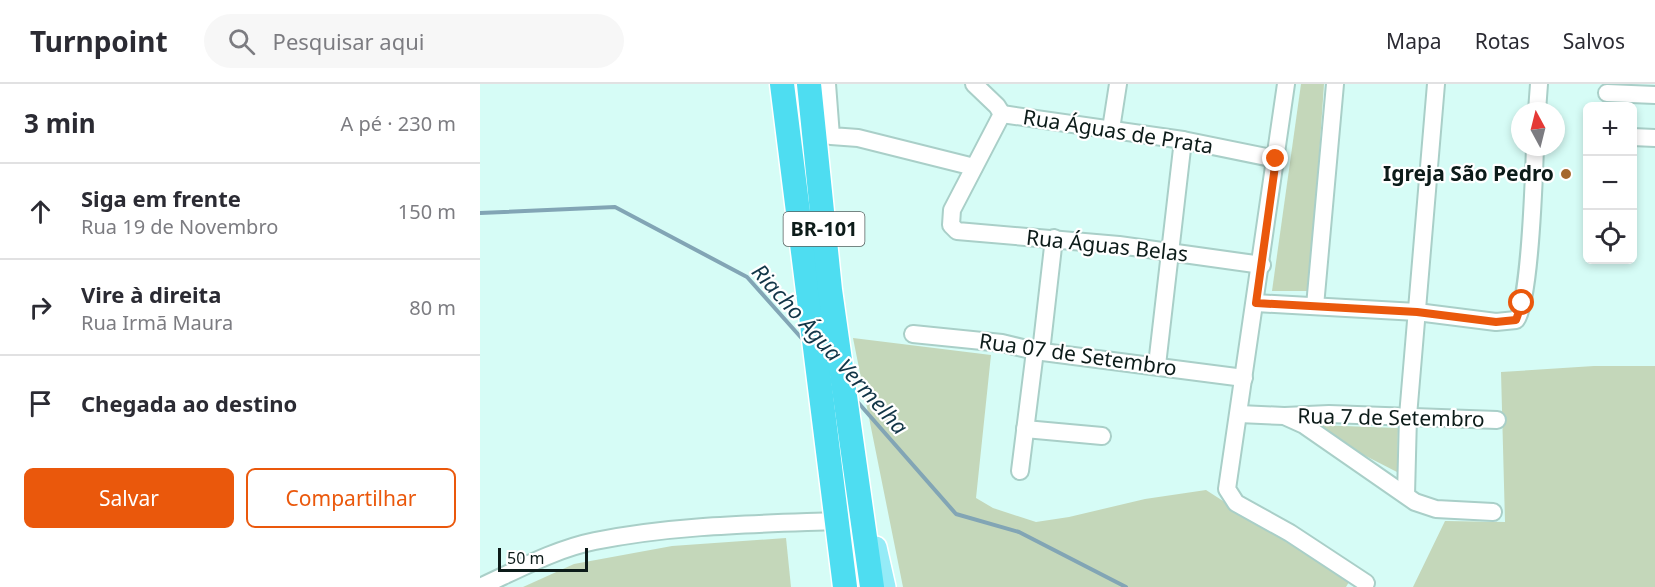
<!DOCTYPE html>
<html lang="pt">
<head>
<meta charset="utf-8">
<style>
	:root { --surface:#fff; --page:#f7f7f7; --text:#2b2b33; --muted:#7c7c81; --line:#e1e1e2; --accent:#ea580c }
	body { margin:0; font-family:"Noto Sans",sans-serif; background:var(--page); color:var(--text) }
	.controls { position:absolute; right:18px; top:18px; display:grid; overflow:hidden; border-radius:9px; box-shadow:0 3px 9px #0003 }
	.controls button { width:54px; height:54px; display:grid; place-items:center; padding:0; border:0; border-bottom:2px solid var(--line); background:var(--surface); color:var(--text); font:30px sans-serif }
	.compass { position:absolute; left:1031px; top:18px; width:54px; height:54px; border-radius:50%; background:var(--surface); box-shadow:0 3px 9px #0003; rotate:353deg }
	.scale { position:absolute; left:18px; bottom:15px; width:90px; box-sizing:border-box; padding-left:6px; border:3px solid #0c1b19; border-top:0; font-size:16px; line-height:21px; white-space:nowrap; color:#0c1b19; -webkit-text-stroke:4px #fff; paint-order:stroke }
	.stop { position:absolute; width:18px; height:18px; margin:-14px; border:4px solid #ea580c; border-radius:50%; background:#fff }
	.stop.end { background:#ea580c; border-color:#fff; box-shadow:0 2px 6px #0008 }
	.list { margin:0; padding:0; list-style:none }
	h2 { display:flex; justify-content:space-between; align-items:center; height:78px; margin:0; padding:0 24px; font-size:26px }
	h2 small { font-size:20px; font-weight:400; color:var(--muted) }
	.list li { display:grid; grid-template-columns:39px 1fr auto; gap:18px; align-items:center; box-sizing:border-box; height:96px; padding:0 24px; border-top:2px solid var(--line) }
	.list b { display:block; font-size:22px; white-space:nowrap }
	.list p { margin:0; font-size:20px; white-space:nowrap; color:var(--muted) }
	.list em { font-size:20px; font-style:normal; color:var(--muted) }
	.actions { display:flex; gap:12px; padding:18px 24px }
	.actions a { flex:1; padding:14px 0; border:2px solid var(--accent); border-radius:9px; text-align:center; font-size:21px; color:var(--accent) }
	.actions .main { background:var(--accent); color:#fff }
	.icon { flex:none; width:33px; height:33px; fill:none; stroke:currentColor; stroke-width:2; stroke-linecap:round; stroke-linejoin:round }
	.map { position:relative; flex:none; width:1175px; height:503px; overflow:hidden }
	header { display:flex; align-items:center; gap:36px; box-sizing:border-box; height:84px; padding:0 30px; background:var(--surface); border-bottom:2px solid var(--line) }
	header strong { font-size:28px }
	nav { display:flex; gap:33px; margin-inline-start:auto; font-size:21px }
	.search { width:420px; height:54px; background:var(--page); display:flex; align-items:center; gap:15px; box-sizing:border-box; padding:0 21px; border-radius:33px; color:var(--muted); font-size:22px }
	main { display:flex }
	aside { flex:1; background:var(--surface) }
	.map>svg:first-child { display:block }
	.green { fill:#c4d7ba }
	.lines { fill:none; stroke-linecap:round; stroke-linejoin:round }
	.stream { stroke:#82a5b5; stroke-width:4 }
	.minor-casing { stroke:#a9cfc8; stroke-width:20 }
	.major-casing { stroke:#fff; stroke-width:24 }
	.highway-casing { stroke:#fff; stroke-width:27 }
	.minor { stroke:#fff; stroke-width:16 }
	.major { stroke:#95ebf7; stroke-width:21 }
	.highway { stroke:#4eddf1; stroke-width:24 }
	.route { stroke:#ea580c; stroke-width:8 }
	.poi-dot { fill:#a5672d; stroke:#fff; stroke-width:2 }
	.labels { text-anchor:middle; stroke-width:4.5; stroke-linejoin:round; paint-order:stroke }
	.shield { fill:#fff; stroke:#555f5e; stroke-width:1.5 }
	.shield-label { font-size:20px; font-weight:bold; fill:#0c1b19 }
	.street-label { font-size:21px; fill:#0c1b19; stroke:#fff }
	.poi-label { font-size:21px; font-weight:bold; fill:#0c1b19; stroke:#fff; text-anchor:end }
	.water-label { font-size:22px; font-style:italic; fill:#113547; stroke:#fff }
</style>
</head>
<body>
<header>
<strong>Turnpoint</strong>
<div class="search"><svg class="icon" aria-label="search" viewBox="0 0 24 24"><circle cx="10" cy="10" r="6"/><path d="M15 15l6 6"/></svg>Pesquisar aqui</div>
<nav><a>Mapa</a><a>Rotas</a><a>Salvos</a></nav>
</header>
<main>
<aside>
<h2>3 min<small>A pé · 230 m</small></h2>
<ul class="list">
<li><svg class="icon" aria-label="ahead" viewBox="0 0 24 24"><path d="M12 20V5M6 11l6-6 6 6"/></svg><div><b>Siga em frente</b><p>Rua 19 de Novembro</p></div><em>150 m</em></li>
<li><svg class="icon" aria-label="right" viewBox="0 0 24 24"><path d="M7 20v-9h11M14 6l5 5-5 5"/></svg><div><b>Vire à direita</b><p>Rua Irmã Maura</p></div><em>80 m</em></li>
<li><svg class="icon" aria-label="arrive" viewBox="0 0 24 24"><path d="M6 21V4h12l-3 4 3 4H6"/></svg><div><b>Chegada ao destino</b></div></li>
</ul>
<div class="actions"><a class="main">Salvar</a><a>Compartilhar</a></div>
</aside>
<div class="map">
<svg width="1175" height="503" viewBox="0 0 1175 503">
	<rect width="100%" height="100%" fill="#d6fcf6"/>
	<g class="green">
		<path d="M821,0H844L830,207H792Z"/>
		<path d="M373,254L511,271L496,414L513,424L556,438L589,433L665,415L726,406L869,498L866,503H423Z"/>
		<path d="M1114,282H1175V503H933L965,437L1025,438L1021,288Z"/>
		<path d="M836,341L918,344L917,388L874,366Z"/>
		<path d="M306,454L311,503H43L94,480L192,462Z"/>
	</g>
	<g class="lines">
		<g class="stream">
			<path d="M0,129L135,123L267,193L325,258"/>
			<path d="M375,315L476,430L539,448L646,503"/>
		</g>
		<g class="minor-casing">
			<g id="minor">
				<path d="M347,0L351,52L378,54L494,83"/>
				<path d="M494,0L517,22L522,30"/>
				<path d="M806,0L747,405L756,419L810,449L886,499"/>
				<path d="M1127,9L1175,11"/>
				<path d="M1057,27L1059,0"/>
				<path d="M522,30L472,126L471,141L477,147L639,161L782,181"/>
				<path d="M522,30L703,56L796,75"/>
				<path d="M631,45L638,0"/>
				<path d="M1152,53L1175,54"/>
				<path d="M776,219L937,228L1016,238L1036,236C1050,220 1054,91 1055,63"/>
				<path d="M835,222L855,0"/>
				<path d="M433,250L522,259L555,267L764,294"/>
				<path d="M561,268L574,154"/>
				<path d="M677,281L703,56"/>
				<path d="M759,330L804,332L824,341L935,418L956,425L1013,428"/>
				<path d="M805,332L849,330L1017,336"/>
				<path d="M545,345L622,352"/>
				<path d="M540,387L555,267"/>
				<path d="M926,411L928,332L956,0"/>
				<path d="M0,503C37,486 75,465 115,457C194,441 276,440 356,437"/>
			</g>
		</g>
		<g class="major-casing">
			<path id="major" d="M396,463L405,503"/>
		</g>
		<g class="highway-casing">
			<g id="highway">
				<path d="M302,0L365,503"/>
				<path d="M329,0L350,206L392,503"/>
			</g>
		</g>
		<use href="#minor" class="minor"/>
		<use href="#major" class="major"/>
		<use href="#highway" class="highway"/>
	</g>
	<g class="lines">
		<path class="route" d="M796,75L776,219L937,228L1016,238L1036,236L1042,219"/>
	</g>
	<circle class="poi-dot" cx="1086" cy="90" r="6"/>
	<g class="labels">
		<rect class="shield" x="303.5" y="128" width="81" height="34" rx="4.5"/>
		<g class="shield-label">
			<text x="344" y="152">BR-101</text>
		</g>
		<g class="street-label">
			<text transform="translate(638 48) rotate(9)" y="7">Rua Águas de Prata</text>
			<text transform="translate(627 162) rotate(6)" y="7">Rua Águas Belas</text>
			<text transform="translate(598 271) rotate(8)" y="7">Rua 07 de Setembro</text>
			<text transform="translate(911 334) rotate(1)" y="7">Rua 7 de Setembro</text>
		</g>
		<g class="poi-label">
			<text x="1074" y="97">Igreja São Pedro</text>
		</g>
		<g class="water-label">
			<text transform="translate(350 265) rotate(48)" y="8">Riacho Água Vermelha</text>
		</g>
	</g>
</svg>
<div class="controls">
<button>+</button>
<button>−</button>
<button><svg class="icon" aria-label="locate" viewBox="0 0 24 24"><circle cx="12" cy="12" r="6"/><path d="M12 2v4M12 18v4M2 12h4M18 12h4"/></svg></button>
</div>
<svg class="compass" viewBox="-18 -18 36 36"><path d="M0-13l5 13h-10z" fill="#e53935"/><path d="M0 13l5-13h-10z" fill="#7c7c81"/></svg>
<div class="scale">50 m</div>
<div class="stop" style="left:1042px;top:219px"></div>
<div class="stop end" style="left:796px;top:75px"></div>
</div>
</main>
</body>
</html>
